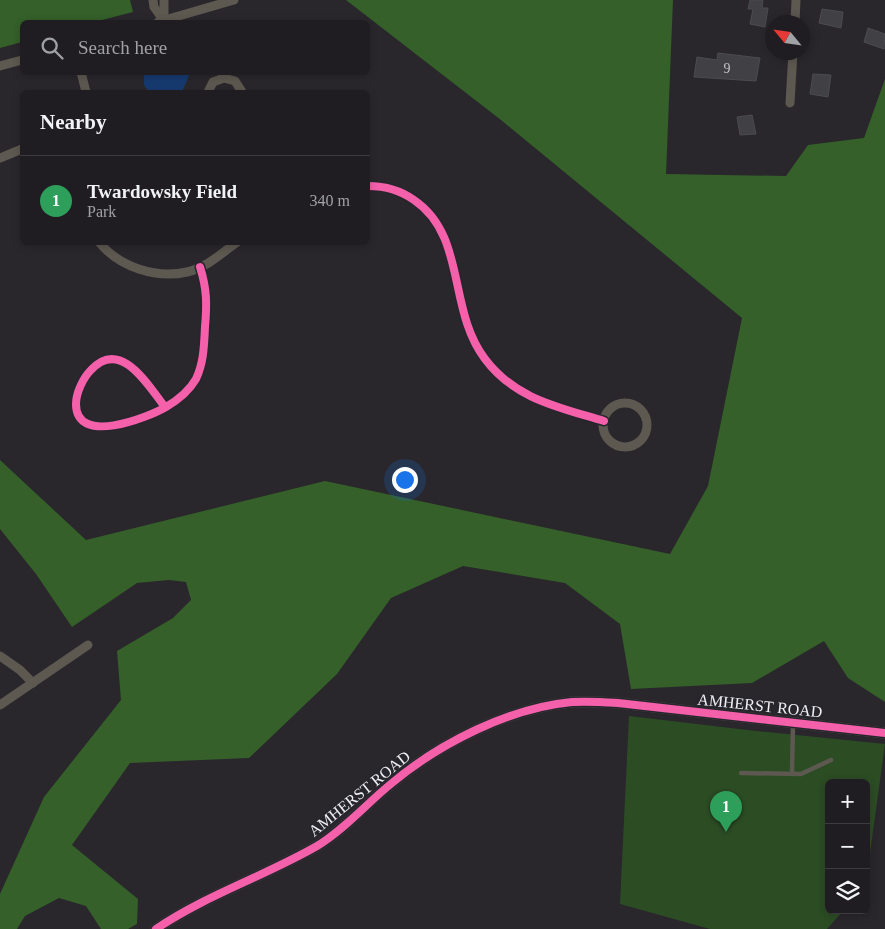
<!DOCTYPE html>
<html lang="en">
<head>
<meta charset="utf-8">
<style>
	:root { --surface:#1f1d21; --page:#27262a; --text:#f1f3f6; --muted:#a1a2a5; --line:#3c3b3f; --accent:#aaa9ae }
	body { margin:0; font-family:Georgia,serif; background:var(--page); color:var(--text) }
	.controls { position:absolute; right:15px; bottom:15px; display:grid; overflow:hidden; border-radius:8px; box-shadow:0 2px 8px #0003 }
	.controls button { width:45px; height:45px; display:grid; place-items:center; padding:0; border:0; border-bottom:1px solid var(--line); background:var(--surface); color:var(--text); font:25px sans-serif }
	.compass { position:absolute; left:765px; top:15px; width:45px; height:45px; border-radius:50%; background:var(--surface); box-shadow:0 2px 8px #0003; rotate:299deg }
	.you { position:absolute; left:404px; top:479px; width:18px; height:18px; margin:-12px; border:4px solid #fff; border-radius:50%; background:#1a73e8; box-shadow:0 0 0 8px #1a73e833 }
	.badge { display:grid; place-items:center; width:32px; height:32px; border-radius:50%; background:var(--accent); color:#fff; font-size:16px; font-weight:700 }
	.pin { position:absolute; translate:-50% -41px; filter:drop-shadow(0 1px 2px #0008) }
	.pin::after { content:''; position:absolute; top:26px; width:18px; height:15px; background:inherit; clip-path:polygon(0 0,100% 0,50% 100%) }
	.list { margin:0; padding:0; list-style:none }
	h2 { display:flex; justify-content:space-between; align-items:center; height:65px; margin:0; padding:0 20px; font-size:21px }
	h2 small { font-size:16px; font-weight:400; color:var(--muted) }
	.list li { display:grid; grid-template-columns:32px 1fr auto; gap:15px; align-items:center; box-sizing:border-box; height:90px; padding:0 20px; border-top:1px solid var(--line) }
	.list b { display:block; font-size:19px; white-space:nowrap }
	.list p { margin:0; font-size:16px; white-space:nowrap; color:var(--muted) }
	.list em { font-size:16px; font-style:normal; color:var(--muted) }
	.icon { flex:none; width:28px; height:28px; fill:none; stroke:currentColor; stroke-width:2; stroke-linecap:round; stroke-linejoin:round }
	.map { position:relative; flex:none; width:885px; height:929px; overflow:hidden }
	.search { position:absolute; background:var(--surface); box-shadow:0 2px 8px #0003; left:20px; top:20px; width:350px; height:55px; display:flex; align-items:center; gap:12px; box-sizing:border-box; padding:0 18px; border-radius:8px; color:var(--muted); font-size:19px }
	.panel { position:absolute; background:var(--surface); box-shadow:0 2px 8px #0003; left:20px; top:90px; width:350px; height:155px; border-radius:8px }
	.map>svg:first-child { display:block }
	.green { fill:#2c4c24 }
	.forest { fill:#356029 }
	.water { fill:#163a70 }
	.building { fill:#414044; stroke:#4c4b4f }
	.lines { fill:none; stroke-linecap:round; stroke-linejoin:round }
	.service { stroke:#5d5850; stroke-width:4.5 }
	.minor { stroke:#5d5850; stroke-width:9 }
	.tertiary { stroke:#5d5850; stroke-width:11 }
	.cycleway-casing { stroke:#28262d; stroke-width:11 }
	.cycleway { stroke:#f560ab; stroke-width:8 }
	.labels { text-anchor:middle; stroke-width:4; stroke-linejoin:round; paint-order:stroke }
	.number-label { font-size:14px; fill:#c4c3c8 }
	.street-label { font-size:16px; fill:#f0eff4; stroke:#28262d }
</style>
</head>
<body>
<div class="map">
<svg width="885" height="929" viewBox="0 0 885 929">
	<rect width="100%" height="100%" fill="#29272c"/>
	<path class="green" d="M629,716L756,731L885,744L866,882V783H829V910H844L827,929H710L620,904Z"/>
	<g class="forest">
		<path d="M0,0H130L133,12L94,22H22V42L0,48Z"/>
		<path d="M346,0H673L666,174L786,176L808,145L864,138L885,79V702L848,678L824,641L752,683L631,689L620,624L565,583L463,566L391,598L337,674L249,758L130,763L72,845L138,899L137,924L128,929H101L86,906L59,898L25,916L17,929H0V894L44,797L121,700L117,651L173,618L191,600L186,582L169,580L137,583L72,627L36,574L0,529V460L86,540L325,481L670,554L708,486L742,318L501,120Z"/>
	</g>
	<path class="water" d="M144,73V72L190,73L183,90L173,92H149L144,85Z"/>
	<g class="building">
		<path d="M750,0H763L762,8H768L765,27L750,24L753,9H748Z"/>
		<path d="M822,9L843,12L841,28L819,23Z"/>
		<path d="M868,28L885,34L884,49L864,42Z"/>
		<path d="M718,53L760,58L756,81L694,77L697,57L717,60Z"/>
		<path d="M813,74L831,75L828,97L810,94Z"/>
		<path d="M752,115L756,134L740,135L737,117Z"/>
	</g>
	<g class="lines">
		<g class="service">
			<path d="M741,773L801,774L831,760"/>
			<path d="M792,774L793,723"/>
		</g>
		<g class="minor">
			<path d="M153,0L154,7L164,21"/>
			<path d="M164,0V21"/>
			<path d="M158,22L234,0"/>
			<path d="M795,22L796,0"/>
			<path d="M0,66L22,60"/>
			<path d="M81,72L86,92"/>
			<path d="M208,92L213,82L224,78L235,81L242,92"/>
			<path d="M790,103L793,52"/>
			<path d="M0,158L22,149"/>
			<path d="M368,186C385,186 400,190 414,200C467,236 447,309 485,359C515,399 558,407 604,421"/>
			<path d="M99,242C119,267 156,279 187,272C206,268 222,253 237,242"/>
			<circle cx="625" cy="425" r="22"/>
			<path d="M165,407C149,387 121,337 91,370C83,378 76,393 76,404C76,446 147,418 166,407C178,400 189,391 196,379C204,362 204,345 205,327C207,304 207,289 200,267"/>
			<path d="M0,656L20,670L33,683"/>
			<path d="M0,705L88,645"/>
		</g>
		<path class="tertiary" d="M156,929C206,895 265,876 317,846C345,829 367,803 392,783C440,743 509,708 572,702C587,701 603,702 618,703L885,733"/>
		<g class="cycleway-casing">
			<g id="cycleway">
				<path d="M368,186C385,186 400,190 414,200C467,236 447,309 485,359C515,399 558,407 604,421"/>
				<path d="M165,407C149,387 121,337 91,370C83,378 76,393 76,404C76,446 147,418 166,407C178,400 189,391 196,379C204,362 204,345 205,327C207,304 207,289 200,267"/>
				<path d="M156,929C206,895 265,876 317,846C345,829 367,803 392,783C440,743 509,708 572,702C587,701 603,702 618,703L885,733"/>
			</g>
		</g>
		<use href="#cycleway" class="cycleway"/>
	</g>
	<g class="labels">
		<g class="number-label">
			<text x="727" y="73">9</text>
		</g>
		<g class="street-label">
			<text transform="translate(760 705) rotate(6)" y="6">AMHERST ROAD</text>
			<text transform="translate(359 793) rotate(-39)" y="6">AMHERST ROAD</text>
		</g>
	</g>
</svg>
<div class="controls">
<button>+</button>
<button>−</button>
<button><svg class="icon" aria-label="layers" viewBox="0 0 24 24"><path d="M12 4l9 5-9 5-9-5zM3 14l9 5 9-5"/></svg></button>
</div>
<svg class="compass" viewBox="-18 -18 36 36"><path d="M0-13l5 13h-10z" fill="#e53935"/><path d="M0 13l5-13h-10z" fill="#a1a2a5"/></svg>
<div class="you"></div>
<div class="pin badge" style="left:726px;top:832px;background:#2e9e5b">1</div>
<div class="search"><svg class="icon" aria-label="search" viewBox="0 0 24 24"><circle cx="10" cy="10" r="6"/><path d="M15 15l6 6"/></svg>Search here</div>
<section class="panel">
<h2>Nearby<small></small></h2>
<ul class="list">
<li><span class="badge" style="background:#2e9e5b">1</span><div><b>Twardowsky Field</b><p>Park</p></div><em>340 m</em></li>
</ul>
</section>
</div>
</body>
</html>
